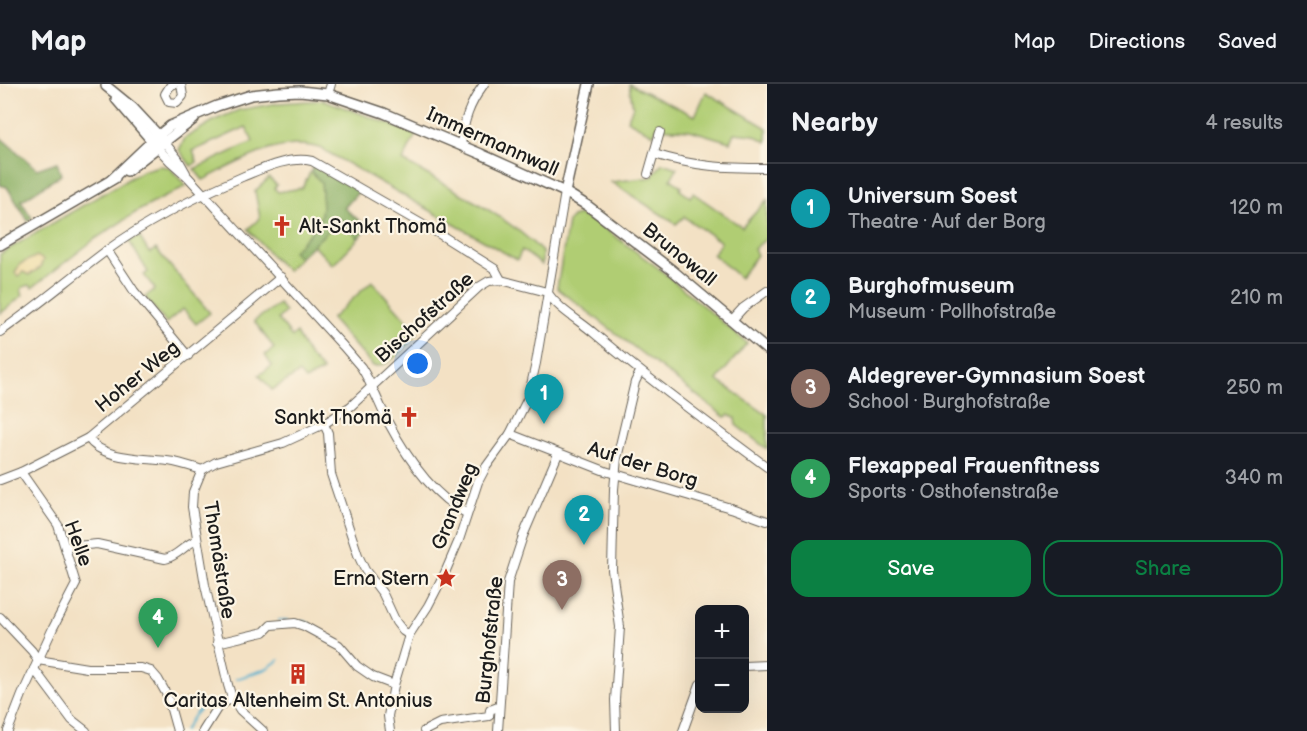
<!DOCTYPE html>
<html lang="en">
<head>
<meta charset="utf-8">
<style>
	:root { --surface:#171b24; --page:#20242c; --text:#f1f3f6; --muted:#9ea1a6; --line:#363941; --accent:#0b8043 }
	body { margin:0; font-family:"Balsamiq Sans",sans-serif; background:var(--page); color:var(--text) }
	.controls { position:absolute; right:18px; bottom:18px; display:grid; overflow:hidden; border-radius:12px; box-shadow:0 6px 24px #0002 }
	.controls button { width:54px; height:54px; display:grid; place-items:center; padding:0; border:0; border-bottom:2px solid var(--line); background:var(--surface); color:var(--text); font:30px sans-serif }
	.you { position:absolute; left:418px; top:280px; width:21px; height:21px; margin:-15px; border:4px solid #fff; border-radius:50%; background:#1a73e8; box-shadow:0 0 0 9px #1a73e833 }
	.badge { display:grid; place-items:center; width:39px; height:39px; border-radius:50%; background:var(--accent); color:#fff; font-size:20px; font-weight:700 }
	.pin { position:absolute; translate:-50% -50px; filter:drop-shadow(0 2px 3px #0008) }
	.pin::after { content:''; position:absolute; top:32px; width:21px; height:18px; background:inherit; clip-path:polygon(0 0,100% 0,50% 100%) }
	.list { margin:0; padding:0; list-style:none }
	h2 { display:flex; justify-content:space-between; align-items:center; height:78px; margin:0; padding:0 24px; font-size:26px }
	h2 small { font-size:20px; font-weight:400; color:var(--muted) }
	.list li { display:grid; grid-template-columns:39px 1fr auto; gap:18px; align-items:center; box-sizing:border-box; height:90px; padding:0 24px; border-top:2px solid var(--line) }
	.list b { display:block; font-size:22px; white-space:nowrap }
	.list p { margin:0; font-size:20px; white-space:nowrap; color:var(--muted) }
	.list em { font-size:20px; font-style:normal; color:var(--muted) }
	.actions { display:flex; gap:12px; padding:18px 24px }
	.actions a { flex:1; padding:14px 0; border:2px solid var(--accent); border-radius:18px; text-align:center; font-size:21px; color:var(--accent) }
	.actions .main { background:var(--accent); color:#fff }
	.map { position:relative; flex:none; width:767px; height:647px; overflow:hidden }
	header { display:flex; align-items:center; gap:36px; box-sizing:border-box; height:84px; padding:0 30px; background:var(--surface); border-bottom:2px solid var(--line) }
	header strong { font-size:28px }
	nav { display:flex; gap:33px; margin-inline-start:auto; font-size:21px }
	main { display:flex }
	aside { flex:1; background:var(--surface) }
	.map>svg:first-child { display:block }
	.green { fill:#b0cd73; stroke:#667448; stroke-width:1.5 }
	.forest { fill:#8cb065; stroke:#546640; stroke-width:1.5 }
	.sand { fill:#eeda9e; stroke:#857b5d; stroke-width:1.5 }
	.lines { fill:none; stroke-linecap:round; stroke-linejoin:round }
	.stream { stroke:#50afce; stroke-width:2 }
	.minor-casing { stroke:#676157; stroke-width:10 }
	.tertiary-casing { stroke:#676157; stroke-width:12 }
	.minor { stroke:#fff; stroke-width:8 }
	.tertiary { stroke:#fff; stroke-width:9 }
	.labels { text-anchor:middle; stroke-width:4.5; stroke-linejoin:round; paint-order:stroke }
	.street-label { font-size:20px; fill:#1c1c1c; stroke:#fcf5e5 }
	.poi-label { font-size:20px; fill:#1c1c1c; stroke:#fcf5e5; text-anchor:end }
</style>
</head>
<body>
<header>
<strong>Map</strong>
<nav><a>Map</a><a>Directions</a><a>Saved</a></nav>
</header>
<main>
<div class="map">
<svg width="767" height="647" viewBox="0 0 767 647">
	<rect width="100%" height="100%" fill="#fcf5e5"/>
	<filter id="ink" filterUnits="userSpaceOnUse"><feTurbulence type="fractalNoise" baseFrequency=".0167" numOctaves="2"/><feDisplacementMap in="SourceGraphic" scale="12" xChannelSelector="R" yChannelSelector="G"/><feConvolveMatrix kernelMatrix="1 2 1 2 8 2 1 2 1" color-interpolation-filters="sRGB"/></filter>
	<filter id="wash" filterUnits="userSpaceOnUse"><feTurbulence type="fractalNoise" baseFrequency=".008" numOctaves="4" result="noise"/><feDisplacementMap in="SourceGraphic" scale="24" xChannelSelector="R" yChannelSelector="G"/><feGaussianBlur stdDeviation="1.35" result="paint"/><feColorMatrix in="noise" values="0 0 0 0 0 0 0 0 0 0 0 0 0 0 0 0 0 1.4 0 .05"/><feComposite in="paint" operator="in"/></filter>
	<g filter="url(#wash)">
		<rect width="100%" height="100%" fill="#f3e1c4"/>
		<g class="green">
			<path d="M629,0L695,32L706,8L767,44V58L754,51L734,49L730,58L690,46L656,44L654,51L627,36L633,23Z"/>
			<path d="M324,16L416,50L403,77C446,102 509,132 542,168V181L522,166L517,176L322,65C283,50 238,79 203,96L194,85L253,58L246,43L193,67L197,78L191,82L179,66L185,54L215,36L239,26L279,19Z"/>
			<path d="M662,79L677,84L671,95L682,103L680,106L690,113L693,109L742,143L767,116V154L754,165L757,171L740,194L713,170L721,158L684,133L676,140L611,98L652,93Z"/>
			<path d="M314,81L360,106L344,124L368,144L333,181L312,160L287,187L270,170L248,145L260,134L255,107L269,94L277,101L274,104L278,108L302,104Z"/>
			<path d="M159,82L169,83L186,102L138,127L95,155L32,204L30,201L23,203L21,206L23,211L0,230V170L142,87Z"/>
			<path d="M579,131L594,137L657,183L747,259L717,296L767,331V365L736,341L735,334L729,331L725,333L557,204L568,138L572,133Z"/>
			<path d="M139,152L149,169L156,165L210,229L196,240L183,225L166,239L145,213L155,205L144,191L148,188L129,157Z"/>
			<path d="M372,197L418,249C407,260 390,285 373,282L331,235Z"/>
			<path d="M279,220L285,228L278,235L292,253L296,249L308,270L323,287L305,296L299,289L272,306L259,291L272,282L265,271L274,264L254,237Z"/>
		</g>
		<g class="forest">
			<path d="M0,53L37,85L57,78L61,91L21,117L32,134L28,137L7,103L0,101Z"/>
			<path d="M314,81L360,106L344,124L368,144L358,154L341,135L299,174L293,167C320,139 325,138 321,98L311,88Z"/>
		</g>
		<path class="sand" d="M37,172L43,176L40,184L29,191L23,188L18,192L15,189L20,180Z"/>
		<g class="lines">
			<g class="stream">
				<path d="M278,536H287"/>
				<path d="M299,537L306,538L310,541"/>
				<path d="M236,595L266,585L279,576"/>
				<path d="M184,647L194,631L208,616"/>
			</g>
		</g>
	</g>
	<g filter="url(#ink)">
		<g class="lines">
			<g class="minor-casing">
				<g id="minor">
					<path d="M174,0L170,2L165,10L169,18L177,19L183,12L181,0"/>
					<path d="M328,10L331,0"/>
					<path d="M165,59L178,75L186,89"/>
					<path d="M154,60L170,77L188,93L343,262C349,269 355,276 361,283C372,300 379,320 388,338C406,372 431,411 466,429"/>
					<path d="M461,61C464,36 469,21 484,0"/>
					<path d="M654,70C696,83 724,84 767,84"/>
					<path d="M648,90L660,48"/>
					<path d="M107,166L134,207L188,272"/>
					<path d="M547,208C559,226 579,236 595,250C651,297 709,340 767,383"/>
					<path d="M732,236L743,224L767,207"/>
					<path d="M0,248C36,223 70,194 106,167C147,137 195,113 242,93C264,84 289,72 312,77L441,151L495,185L501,196"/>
					<path d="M324,340L328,349L331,390L358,471L365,486L383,510L396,538L403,547L409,551"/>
					<path d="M510,350L605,387L734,425L767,437"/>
					<path d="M88,354C104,378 149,373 174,378C183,380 193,383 202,386"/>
					<path d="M0,396L21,388L88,354L281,193"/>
					<path d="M66,463L97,460L165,475C178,472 185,460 197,456"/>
					<path d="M0,533L32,567L38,576"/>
					<path d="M217,559L264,548L271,541L295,539L304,542L339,561L357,582L373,593L394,601"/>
					<path d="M38,576L87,584H141L151,587L158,595L167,611L177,647"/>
					<path d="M744,582L767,581"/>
					<path d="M34,585L72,636L86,647"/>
					<path d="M8,647L22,611L53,544L76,500L58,441L21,388"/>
					<path d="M203,647L218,623L232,614"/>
					<path d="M263,647L240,626L232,614L228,601L205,501L192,423L193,408L202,386L216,378L283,359L324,340L351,322L479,203L489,197L501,196L547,208"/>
					<path d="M390,647L388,632L394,601L409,551L428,522L444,491L459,456L478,398L486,383L510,350L528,314L536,279L565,108"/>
					<path d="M424,647L440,639L489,632L490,626L498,623"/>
					<path d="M498,647L508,498L523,452L558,370"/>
					<path d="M616,647L615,616L620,543L612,486L614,405L617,374L635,298L640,288"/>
					<path d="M683,647L700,600"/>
				</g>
			</g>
			<g class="tertiary-casing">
				<g id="tertiary">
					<path d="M106,2L133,24L161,54"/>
					<path d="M116,15L152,57"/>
					<path d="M127,87L194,35"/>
					<path d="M111,96L152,57L170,42L217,22L251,11L278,8L300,7L328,10L384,29L481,70L565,108L588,122L672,186L767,266"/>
					<path d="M565,108L589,0"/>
					<path d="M0,161L115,94"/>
				</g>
			</g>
			<use href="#minor" class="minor"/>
			<use href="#tertiary" class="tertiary"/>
		</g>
	</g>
	<defs>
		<g id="church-bare" transform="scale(1.62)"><path d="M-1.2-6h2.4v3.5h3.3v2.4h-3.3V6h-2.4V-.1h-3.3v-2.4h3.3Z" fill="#c8321e" stroke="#fcf5e5" stroke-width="2.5" paint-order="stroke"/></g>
		<g id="sight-bare" transform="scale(1.62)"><path d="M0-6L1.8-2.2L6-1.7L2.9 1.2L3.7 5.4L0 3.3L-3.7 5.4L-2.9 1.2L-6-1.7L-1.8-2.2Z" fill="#c8321e" stroke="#fcf5e5" stroke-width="2.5" paint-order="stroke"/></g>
		<g id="building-bare" transform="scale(1.62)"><path d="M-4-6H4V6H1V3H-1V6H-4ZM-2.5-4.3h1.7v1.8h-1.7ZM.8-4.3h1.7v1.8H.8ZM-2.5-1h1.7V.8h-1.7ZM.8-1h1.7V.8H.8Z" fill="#c8321e" stroke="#fcf5e5" stroke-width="2.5" paint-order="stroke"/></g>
	</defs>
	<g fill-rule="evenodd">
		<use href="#church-bare" x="282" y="142"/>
		<use href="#church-bare" x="409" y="333"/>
		<use href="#sight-bare" x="446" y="494"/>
		<use href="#building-bare" x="298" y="590"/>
	</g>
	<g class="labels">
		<g class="street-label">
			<text transform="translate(493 57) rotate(24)" y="7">Immermannwall</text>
			<text transform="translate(680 170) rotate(39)" y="7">Brunowall</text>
			<text transform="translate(424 233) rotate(-42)" y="7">Bischofstraße</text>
			<text transform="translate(137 292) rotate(-39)" y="7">Hoher Weg</text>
			<text transform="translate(643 380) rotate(17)" y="7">Auf der Borg</text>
			<text transform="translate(454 422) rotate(-68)" y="7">Grandweg</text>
			<text transform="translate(79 459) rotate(70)" y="7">Helle</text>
			<text transform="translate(220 476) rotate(81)" y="7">Thomästraße</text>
			<text transform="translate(489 556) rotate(-84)" y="7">Burghofstraße</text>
		</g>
		<g class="poi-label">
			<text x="299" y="149" text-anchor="start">Alt-Sankt Thomä</text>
			<text x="392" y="340">Sankt Thomä</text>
			<text x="429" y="501">Erna Stern</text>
			<text x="298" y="623" text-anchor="middle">Caritas Altenheim St. Antonius</text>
		</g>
	</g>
</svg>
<div class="controls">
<button>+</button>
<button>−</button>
</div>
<div class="you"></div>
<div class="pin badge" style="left:544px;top:340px;background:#0f9aa8">1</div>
<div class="pin badge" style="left:584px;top:461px;background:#0f9aa8">2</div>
<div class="pin badge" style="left:562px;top:526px;background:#8d6e63">3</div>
<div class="pin badge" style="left:158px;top:564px;background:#2e9e5b">4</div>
</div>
<aside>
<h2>Nearby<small>4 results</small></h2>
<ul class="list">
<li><span class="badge" style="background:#0f9aa8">1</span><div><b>Universum Soest</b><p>Theatre · Auf der Borg</p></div><em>120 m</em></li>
<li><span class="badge" style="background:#0f9aa8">2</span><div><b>Burghofmuseum</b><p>Museum · Pollhofstraße</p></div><em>210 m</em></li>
<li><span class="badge" style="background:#8d6e63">3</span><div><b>Aldegrever-Gymnasium Soest</b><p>School · Burghofstraße</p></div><em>250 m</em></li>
<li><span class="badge" style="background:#2e9e5b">4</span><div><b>Flexappeal Frauenfitness</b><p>Sports · Osthofenstraße</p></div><em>340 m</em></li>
</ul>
<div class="actions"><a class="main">Save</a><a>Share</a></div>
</aside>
</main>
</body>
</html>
